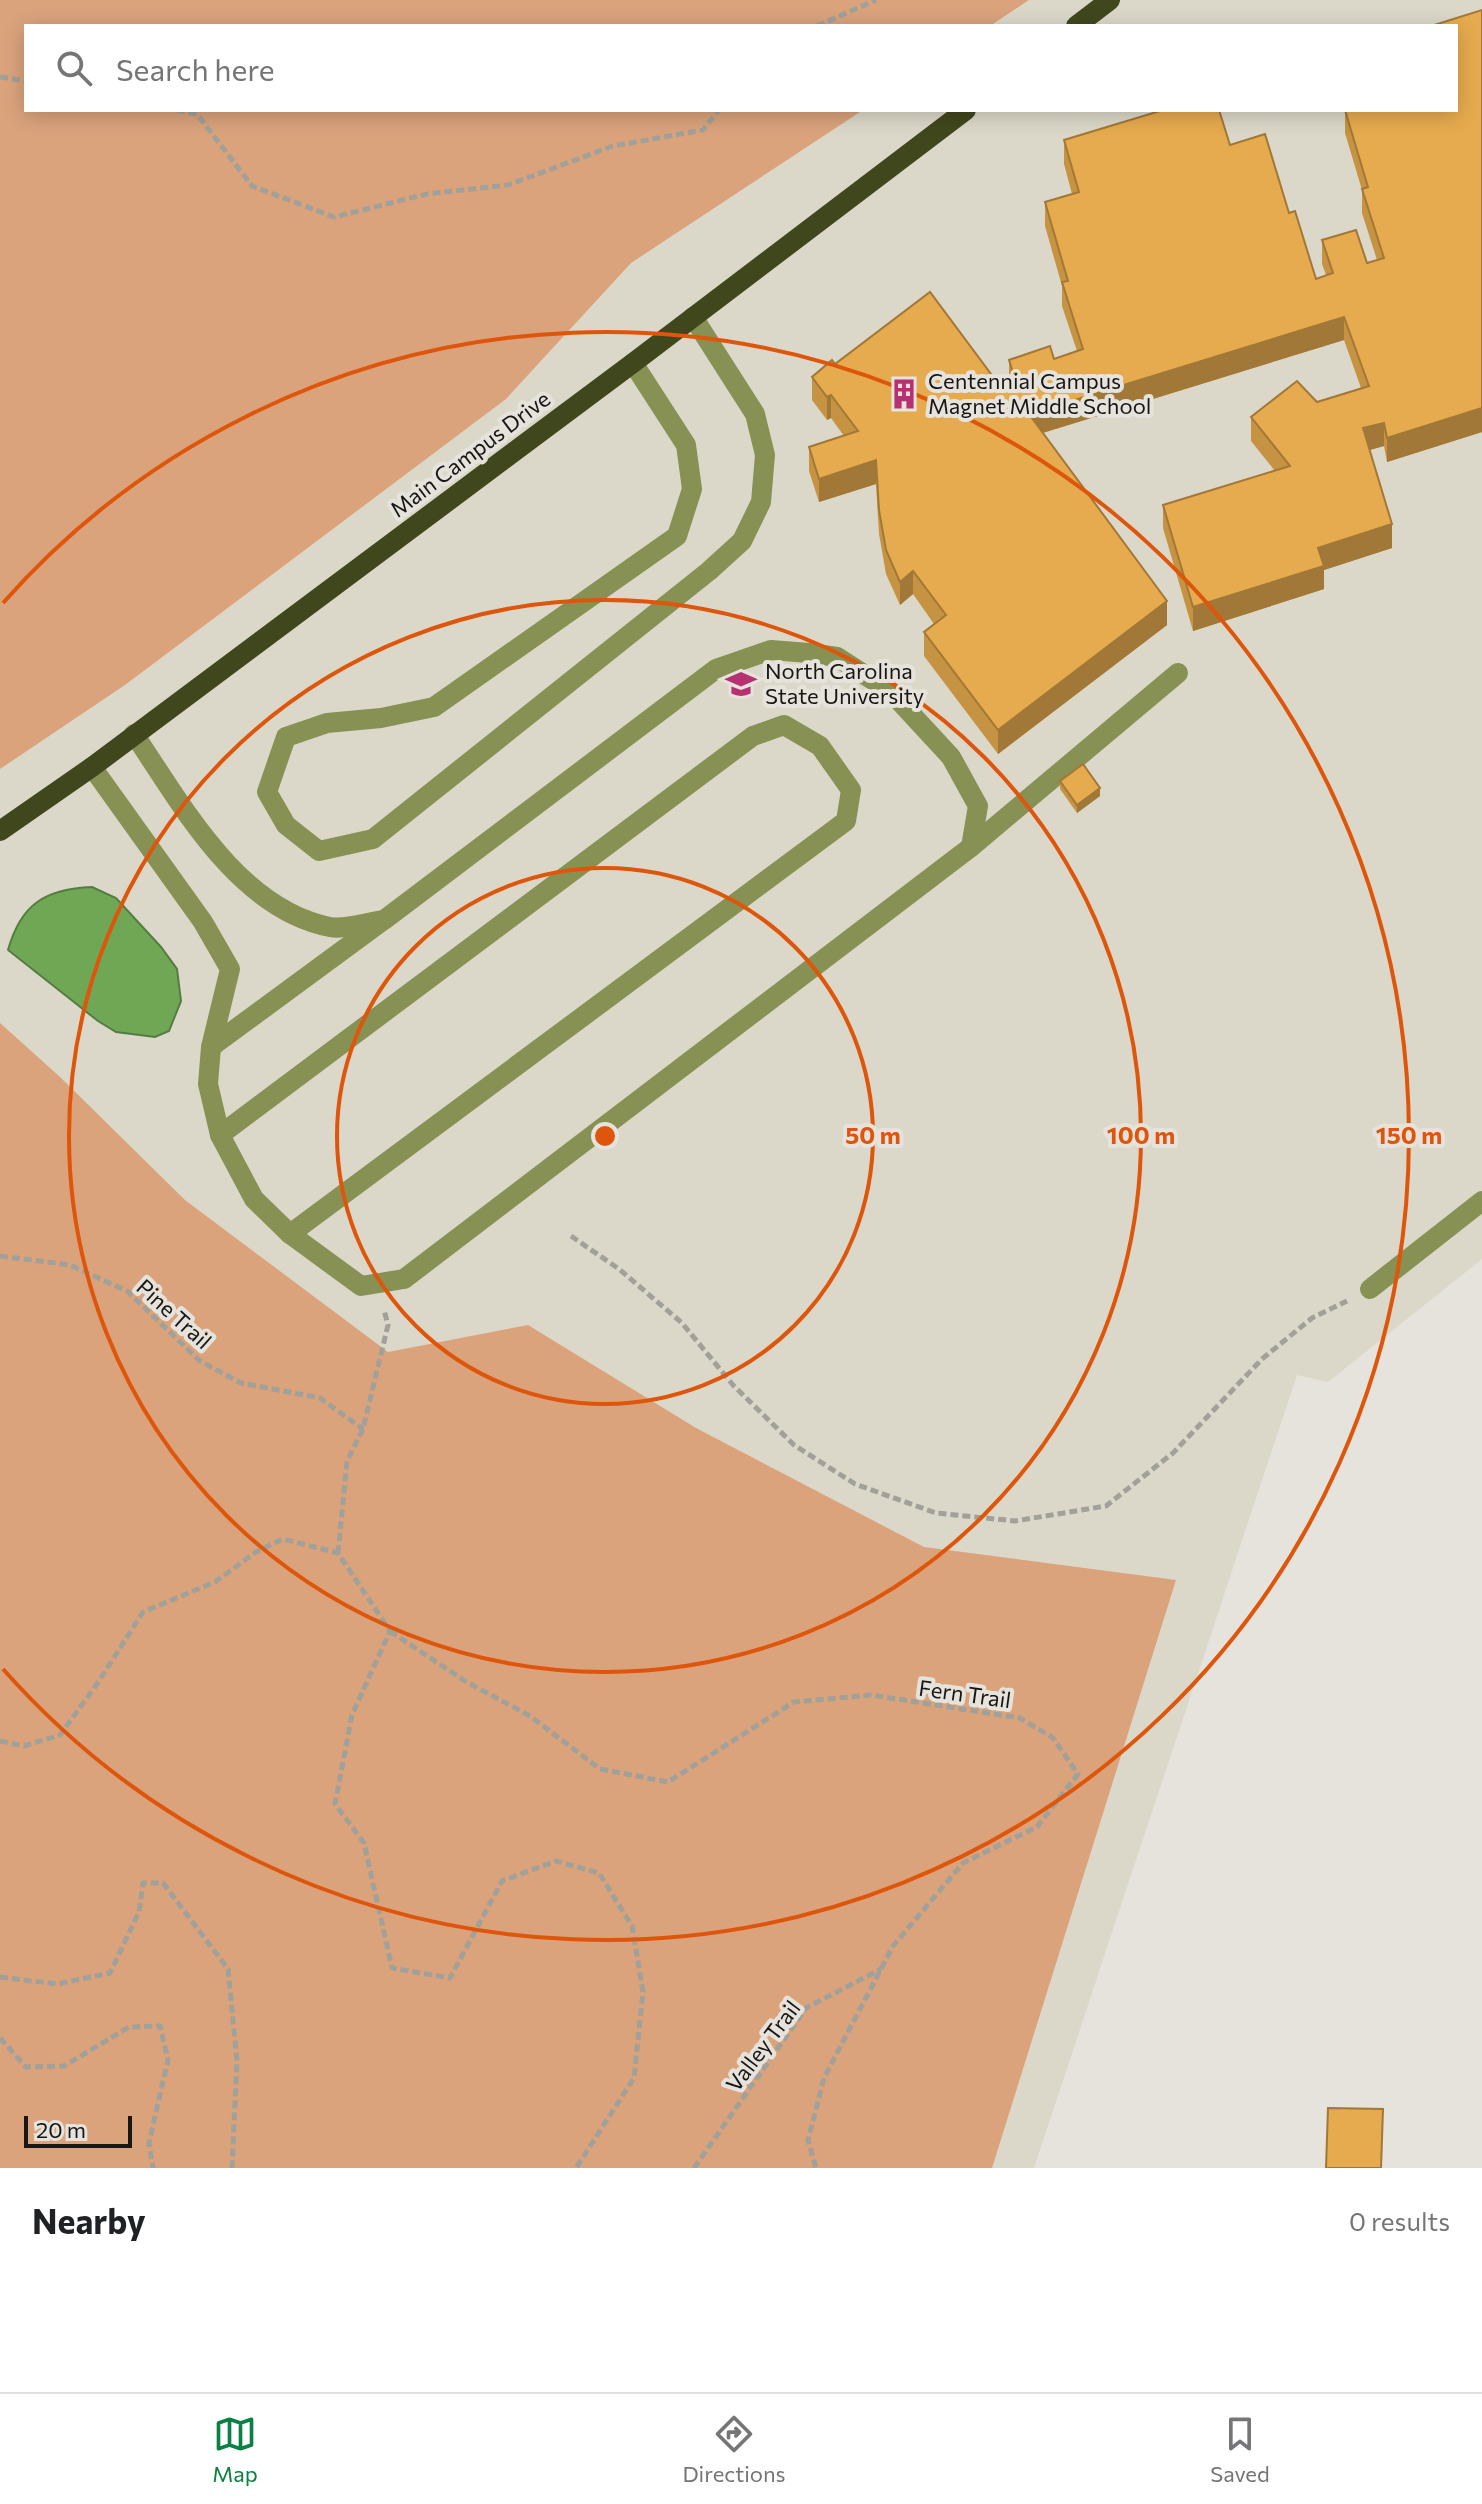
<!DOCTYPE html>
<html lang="en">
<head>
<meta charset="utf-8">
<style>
	:root { --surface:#fff; --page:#f6f6f6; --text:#202124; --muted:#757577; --line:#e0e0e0; --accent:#0b8043 }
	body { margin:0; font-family:Commissioner,sans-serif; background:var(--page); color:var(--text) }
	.scale { position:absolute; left:24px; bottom:20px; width:108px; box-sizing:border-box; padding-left:8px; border:4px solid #181715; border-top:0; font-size:22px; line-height:28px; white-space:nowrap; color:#181715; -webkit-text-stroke:6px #e5e3db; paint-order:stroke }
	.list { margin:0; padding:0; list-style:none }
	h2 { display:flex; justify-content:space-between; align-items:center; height:104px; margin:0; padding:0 32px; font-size:34px }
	h2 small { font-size:26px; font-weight:400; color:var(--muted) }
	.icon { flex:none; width:44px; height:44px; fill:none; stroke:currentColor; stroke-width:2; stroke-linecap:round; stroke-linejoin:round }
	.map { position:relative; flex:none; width:1482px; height:2168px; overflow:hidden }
	.search { position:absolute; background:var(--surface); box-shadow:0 4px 20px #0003; left:24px; right:24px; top:24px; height:88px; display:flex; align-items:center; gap:20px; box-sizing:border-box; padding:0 28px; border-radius:0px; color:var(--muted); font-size:30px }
	.sheet { height:224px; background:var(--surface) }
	nav { display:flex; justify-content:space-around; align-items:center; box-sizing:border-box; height:112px; border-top:2px solid var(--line); background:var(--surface); font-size:22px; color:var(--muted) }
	nav a { display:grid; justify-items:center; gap:4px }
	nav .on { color:var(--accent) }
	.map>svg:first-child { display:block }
	.built { fill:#dcd8c9; fill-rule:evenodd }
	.green { fill:#daa37c }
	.water { fill:#6fa754; stroke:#557c41; stroke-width:2 }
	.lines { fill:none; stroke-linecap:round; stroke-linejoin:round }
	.path { stroke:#a1a099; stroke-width:5; stroke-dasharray:8 4; stroke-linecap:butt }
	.minor { stroke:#879154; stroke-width:20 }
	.major { stroke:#41471d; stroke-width:20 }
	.wall { fill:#c69343 }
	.shaded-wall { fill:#a17837 }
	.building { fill:#e6ab4e; stroke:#a17837; stroke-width:2 }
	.ring { fill:none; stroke:#de560c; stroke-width:4 }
	.labels { text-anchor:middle; stroke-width:8; stroke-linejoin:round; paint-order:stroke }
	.poi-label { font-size:22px; fill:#181715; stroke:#e5e3db; text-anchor:start }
	.street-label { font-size:22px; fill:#181715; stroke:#e5e3db }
	.centre { fill:#de560c; stroke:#e5e3db; stroke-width:4 }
	.ring-label { font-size:24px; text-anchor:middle; font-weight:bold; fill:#de560c; stroke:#e5e3db; stroke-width:8; stroke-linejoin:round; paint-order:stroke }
</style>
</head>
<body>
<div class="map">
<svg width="1482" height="2168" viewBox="0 0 1482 2168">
	<rect width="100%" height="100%" fill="#e5e3db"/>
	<path class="built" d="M0,0H1482V1259L1328,1382L1297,1375L1034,2168H0ZM26,26H1456V110H26Z"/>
	<g class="green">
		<path d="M0,0H1029L990,26H26V110H863L631,263L506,399L125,685L0,769Z"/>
		<path d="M0,1023L59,1076L185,1200L388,1352L528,1325L696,1428L924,1547L1176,1580L992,2168H0Z"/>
	</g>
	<path class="water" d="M92,887L116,898L161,947L177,969L181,1001L169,1031L155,1037L116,1032L98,1021L8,950C21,904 45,889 92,887Z"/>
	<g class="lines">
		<g class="path">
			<path d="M817,26L876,0"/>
			<path d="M0,77L26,81"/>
			<path d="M177,110L197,114L252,186L334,217L427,194L508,185L613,146L703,130L719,110"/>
			<path d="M571,1236L619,1269L682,1323L733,1385L794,1445L855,1484L936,1513L1015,1521L1106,1506L1173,1453L1262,1359L1312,1318L1347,1301"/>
			<path d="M0,1256L70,1265L127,1291L200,1361L241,1383L320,1398L363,1429"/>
			<path d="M338,1553L347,1461L363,1429L388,1325L384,1310"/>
			<path d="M390,1631L465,1681L530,1716L600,1769L668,1782L794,1702L871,1695L1020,1718L1053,1738L1078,1774L1037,1827L963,1863L893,1946L824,2078L808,2140L816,2168"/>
			<path d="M0,1741L24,1746L60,1735L97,1684L143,1612L215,1582L256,1552L283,1539L338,1553L390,1631L352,1715L335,1804L364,1843L392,1968L450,1978L502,1881L556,1861L599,1873L632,1926L643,1992L634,2078L576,2168"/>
			<path d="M0,1977L57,1984L110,1973L139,1912L143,1883H163L228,1969L237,2061L232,2168"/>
			<path d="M0,2038L26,2067L64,2066L129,2027L160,2026L168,2060L149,2143L153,2168"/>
			<path d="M694,2168L806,2008L881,1969"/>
		</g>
		<g class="minor">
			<path d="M633,363L686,445L692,489L677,536L434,707L381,718L327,723L286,737L267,792L286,825L319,851L373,839L709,571L742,541L761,502L765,455L755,414L693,317"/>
			<path d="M92,767L203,922L230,969L211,1047L208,1084L220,1135L254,1199L290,1234L361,1286L404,1279L971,847L978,806L951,757L890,691L837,657L809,653L771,650L716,669L384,920C368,922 345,930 330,927C238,909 182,805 134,734"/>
			<path d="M971,847L1178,673"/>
			<path d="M211,1047L381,922"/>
			<path d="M220,1135L753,736L784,725L820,746L851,790L846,821L290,1234"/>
			<path d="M1370,1289L1482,1201"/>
		</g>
		<g class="major">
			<path d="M1076,26L1110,0"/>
			<path d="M0,831L92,767L633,363L966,110"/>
		</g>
	</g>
	<g class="wall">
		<path d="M1482,10V432L1387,462L1384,446L1369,450L1392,548L1324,570V589L1193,631L1163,528V505L1275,471L1251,441V417L1317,402L1361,388L1344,340L1043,433L1167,625L998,754L924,656V632L934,624L913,594L900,605L886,574L879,534L876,484L819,502L809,471V447L844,436L831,418L827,420L812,400V377L835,364L1000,386L1009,383V360L1054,359L1077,351L1062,306V286L1045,226V202L1072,194L1064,164V140L1230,145L1289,213L1316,279L1326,275L1322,264V240L1367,263L1377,260L1362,213V190L1345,133V110H1456Z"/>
		<path d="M1060,781L1100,796L1077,813L1060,789Z"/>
	</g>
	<g class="shaded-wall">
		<path d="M1344,317V340L1029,437V414Z"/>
		<path d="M831,395V418L827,420V397Z"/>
		<path d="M1482,408V432L1387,462V438Z"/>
		<path d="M1384,423V446L1363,452V428Z"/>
		<path d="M876,460V484L819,502V479Z"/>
		<path d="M1392,524V548L1324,570V589L1193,631V607L1318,548Z"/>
		<path d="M913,571V594L900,605V582Z"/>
		<path d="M1167,601V625L998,754V730Z"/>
		<path d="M1100,788V796L1077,813V805Z"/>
	</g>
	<g class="building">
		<path d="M1482,10V408L1387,438L1384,423L1363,428L1392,524L1318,548L1324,566L1193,607L1163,505L1290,466L1251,417L1297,381L1317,402L1369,386L1344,317L1029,414L1167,601L998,730L924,632L946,615L913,571L900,582L886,550L879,510L876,460L819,479L809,447L858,431L831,395L827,397L812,377L832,360L835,364L930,292L1000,386L1016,382L1009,360L1050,346L1054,359L1083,349L1062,282L1068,281L1045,202L1079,192L1064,140L1163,110H1219L1230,145L1265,134L1289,213L1295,211L1316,279L1333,273L1322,240L1356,230L1367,263L1384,258L1362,189L1368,187L1345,110H1456V26H1431Z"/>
		<path d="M1083,764L1100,788L1077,805L1060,781Z"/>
		<path d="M1328,2108L1383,2109L1381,2168H1326Z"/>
	</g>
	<g class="ring">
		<circle cx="605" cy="1136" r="268"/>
		<circle cx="605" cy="1136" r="536"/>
		<path d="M3 603A804 804 0 1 1 3 1669"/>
	</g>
	<defs>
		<g id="building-bare" transform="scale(2.4)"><path d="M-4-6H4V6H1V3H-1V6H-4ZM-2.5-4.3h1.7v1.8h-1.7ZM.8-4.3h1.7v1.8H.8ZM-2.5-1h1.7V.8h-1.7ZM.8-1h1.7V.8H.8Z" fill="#b73071" stroke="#e5e3db" stroke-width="2.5" paint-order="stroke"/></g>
		<g id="university-bare" transform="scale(2.4)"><path d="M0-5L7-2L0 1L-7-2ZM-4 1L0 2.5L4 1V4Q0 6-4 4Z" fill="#b73071" stroke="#e5e3db" stroke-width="2.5" paint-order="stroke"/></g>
	</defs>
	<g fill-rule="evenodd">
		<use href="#building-bare" x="904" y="394"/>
		<use href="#university-bare" x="741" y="684"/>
	</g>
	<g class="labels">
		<g class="poi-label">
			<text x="928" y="389">Centennial Campus<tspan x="928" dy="25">Magnet Middle School</tspan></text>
			<text x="765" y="679">North Carolina<tspan x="765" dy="25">State University</tspan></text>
		</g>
		<g class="street-label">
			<text transform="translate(470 454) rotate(-37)" y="8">Main Campus Drive</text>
			<text transform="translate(174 1314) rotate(42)" y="8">Pine Trail</text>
			<text transform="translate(965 1694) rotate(8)" y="8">Fern Trail</text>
			<text transform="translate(763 2046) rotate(-53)" y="8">Valley Trail</text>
		</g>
	</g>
	<circle cx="605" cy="1136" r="12" class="centre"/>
	<g class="ring-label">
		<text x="873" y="1144">50 m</text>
		<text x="1141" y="1144">100 m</text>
		<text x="1409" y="1144">150 m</text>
	</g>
</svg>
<div class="scale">20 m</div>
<div class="search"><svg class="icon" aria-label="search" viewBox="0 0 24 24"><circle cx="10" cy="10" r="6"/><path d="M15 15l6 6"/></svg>Search here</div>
</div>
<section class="sheet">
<h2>Nearby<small>0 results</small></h2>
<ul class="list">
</ul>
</section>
<nav>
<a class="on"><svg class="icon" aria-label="map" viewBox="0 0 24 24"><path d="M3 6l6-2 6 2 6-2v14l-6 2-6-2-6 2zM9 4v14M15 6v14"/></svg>Map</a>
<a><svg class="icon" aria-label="directions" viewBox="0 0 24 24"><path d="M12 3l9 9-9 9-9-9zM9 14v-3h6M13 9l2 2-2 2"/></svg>Directions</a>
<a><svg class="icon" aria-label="saved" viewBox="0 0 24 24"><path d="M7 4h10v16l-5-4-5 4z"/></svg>Saved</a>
</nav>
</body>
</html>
